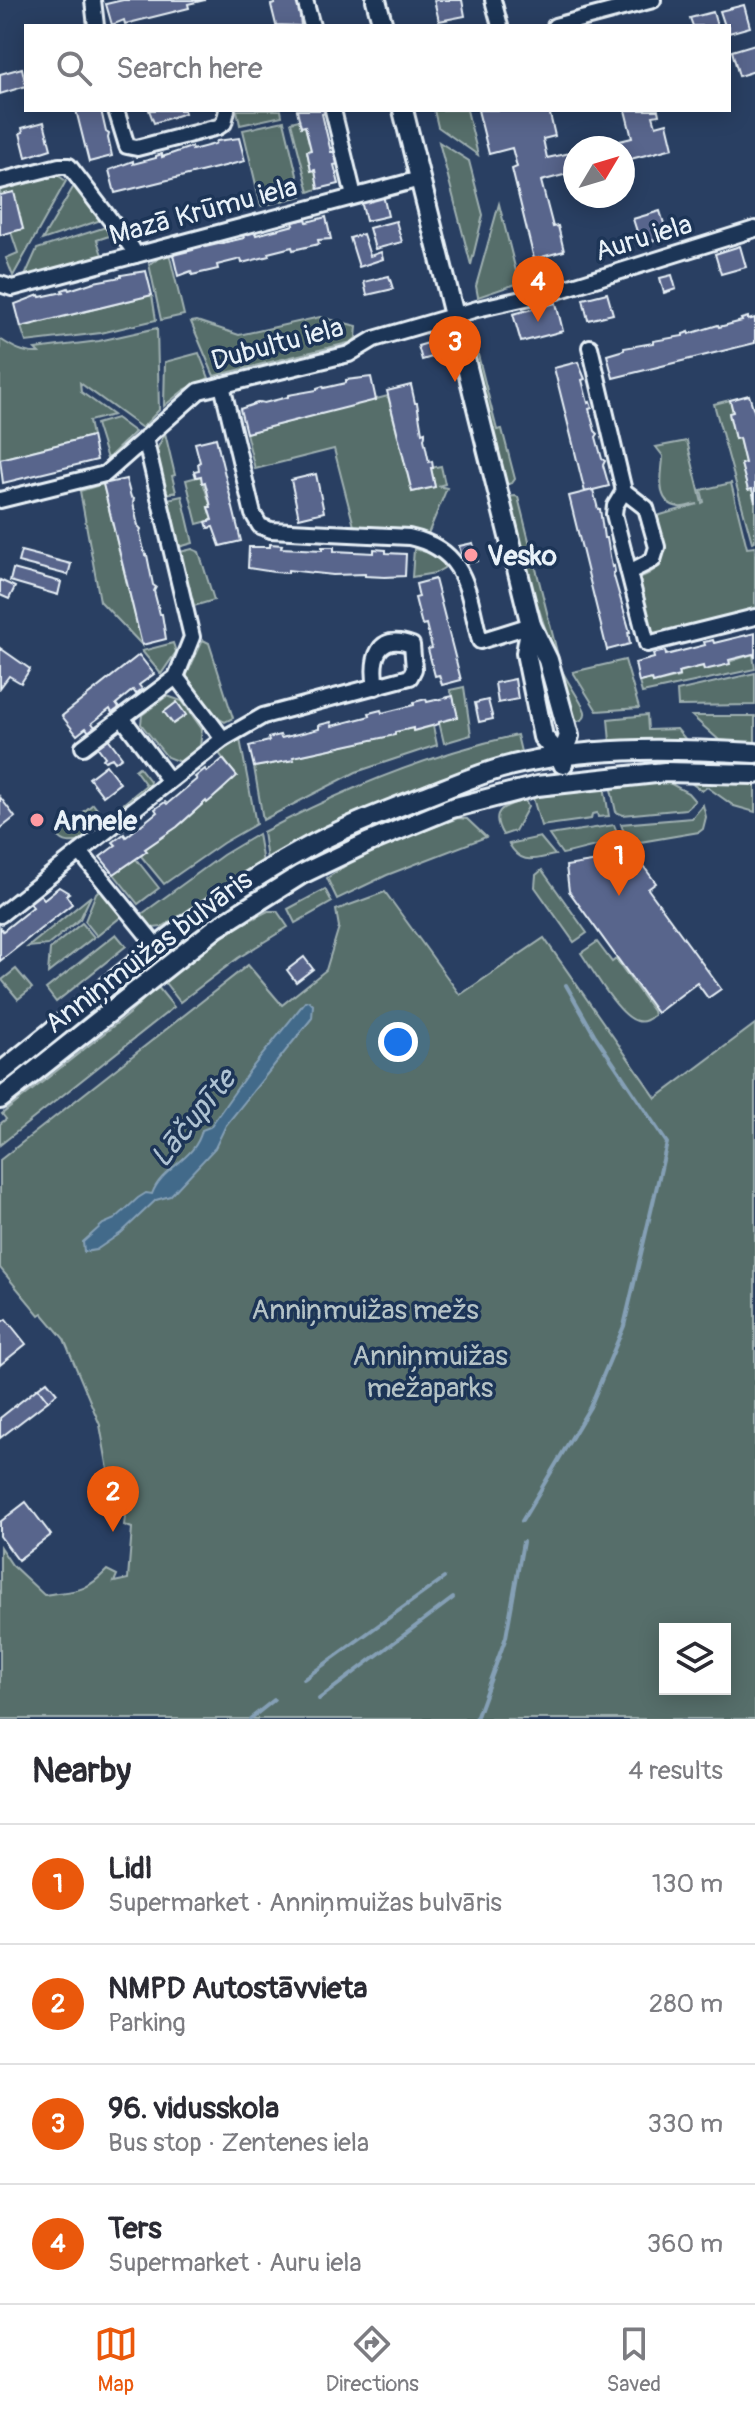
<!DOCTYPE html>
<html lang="en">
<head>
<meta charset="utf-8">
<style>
	:root { --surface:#fff; --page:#f2f2f3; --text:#2b2b33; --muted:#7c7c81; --line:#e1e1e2; --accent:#ea580c }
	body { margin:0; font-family:Pangolin,sans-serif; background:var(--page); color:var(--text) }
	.controls { position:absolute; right:24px; bottom:24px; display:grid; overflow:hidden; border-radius:0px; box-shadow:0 4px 20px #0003 }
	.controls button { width:72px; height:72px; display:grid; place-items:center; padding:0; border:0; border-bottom:2px solid var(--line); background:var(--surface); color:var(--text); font:40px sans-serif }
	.compass { position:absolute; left:563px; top:136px; width:72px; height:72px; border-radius:50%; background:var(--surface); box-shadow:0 4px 20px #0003; rotate:52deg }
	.you { position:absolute; left:398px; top:1042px; width:28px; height:28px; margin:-20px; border:6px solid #fff; border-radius:50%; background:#1a73e8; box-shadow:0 0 0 12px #1a73e833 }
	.badge { display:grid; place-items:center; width:52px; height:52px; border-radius:50%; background:var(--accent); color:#fff; font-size:26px; font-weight:700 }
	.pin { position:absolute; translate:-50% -66px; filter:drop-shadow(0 2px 4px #0008) }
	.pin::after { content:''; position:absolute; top:42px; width:28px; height:24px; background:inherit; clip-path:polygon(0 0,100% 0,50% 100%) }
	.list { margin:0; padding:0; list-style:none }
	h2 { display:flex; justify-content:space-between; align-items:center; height:104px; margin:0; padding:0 32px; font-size:34px }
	h2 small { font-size:26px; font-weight:400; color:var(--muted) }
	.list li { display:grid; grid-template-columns:52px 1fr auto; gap:24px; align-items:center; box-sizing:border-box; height:120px; padding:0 32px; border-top:2px solid var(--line) }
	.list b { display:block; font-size:30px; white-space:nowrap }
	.list p { margin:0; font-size:26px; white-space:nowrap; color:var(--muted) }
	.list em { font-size:26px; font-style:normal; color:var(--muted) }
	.icon { flex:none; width:44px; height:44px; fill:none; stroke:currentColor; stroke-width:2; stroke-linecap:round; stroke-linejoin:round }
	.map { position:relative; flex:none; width:755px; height:1719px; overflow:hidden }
	.search { position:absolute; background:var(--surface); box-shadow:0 4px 20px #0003; left:24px; right:24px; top:24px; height:88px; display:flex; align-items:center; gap:20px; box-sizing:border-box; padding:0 28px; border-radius:0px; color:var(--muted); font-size:30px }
	.sheet { height:584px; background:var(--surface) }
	nav { display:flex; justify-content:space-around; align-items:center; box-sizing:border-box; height:112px; border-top:2px solid var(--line); background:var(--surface); font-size:22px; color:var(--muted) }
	nav a { display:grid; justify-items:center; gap:4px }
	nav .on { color:var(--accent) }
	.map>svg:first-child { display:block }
	.green { fill:#566e6a; stroke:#9fb0b1; stroke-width:2; fill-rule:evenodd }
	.water { fill:#436a8a; stroke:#85a0b6; stroke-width:2 }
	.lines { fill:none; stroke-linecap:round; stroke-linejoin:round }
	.stream { stroke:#85a0b6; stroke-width:4 }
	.building { fill:#59658c; stroke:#e8f1f8; stroke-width:2 }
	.minor-casing { stroke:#e8f1f8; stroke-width:20 }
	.tertiary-casing { stroke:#e8f1f8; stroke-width:24 }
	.minor { stroke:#1d3557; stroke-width:14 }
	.tertiary { stroke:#1d3557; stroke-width:18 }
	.poi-dot { fill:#ff9aa2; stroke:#1d3557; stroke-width:3 }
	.labels { text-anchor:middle; stroke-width:7; stroke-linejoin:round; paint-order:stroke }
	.street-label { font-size:28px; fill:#e8f1f8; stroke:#1d3557 }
	.poi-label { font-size:28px; font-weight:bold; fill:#e8f1f8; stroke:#1d3557; text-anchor:start }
	.park-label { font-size:28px; fill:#b5c3c6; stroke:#1d3557 }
	.water-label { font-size:30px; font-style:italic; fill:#aec2d2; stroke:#1d3557 }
</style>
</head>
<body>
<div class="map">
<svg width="755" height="1719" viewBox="0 0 755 1719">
	<rect width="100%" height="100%" fill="#293f62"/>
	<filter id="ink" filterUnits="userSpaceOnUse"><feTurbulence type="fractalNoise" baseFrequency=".0125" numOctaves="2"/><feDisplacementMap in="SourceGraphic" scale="16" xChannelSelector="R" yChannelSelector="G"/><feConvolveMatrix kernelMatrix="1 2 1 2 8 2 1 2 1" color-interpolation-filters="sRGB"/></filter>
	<g filter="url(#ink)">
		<g class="green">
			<path d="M237,110H281L282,116L240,125Z"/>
			<path d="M434,110H467L478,155L438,127Z"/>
			<path d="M299,120L301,126H305L311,150L307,152L311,170H315L320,188L309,192L291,122Z"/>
			<path d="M284,121L302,196L261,206L243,130Z"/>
			<path d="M439,142L469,161L483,215L471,265Z"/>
			<path d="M56,174L66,181L13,276L6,258L18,253L11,232L23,229L0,195V186Z"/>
			<path d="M74,186L101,220L42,240Z"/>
			<path d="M499,204L519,283L478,297L476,286Z"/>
			<path d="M106,227L109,236L97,240L103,258L24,278L37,249Z"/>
			<path d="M169,253L184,315L161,320L149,264Z"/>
			<path d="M152,295L156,320L101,333L26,342L21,327Z"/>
			<path d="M320,317L357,326L356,338L352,342L214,376L191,322L197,321L239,335Z"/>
			<path d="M157,328L159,410L142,428L80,383L81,392L113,415L89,421L92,436L0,459V339C12,347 24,354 39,353L35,349L99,341Z"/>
			<path d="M474,339L497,430L502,429L515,479L512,483L504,485L468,341Z"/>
			<path d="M199,353L209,378L184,390L164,406L165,362Z"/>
			<path d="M388,396L412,492L435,487L431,468L441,466L445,484L438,486L447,488L428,534L354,526L334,449L255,469L246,433Z"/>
			<path d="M730,400L733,412L729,414L735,439L739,438L745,463L741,464L748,489H752L755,502V541L752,542L714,404Z"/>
			<path d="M116,418L135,432L107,459L96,424Z"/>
			<path d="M165,433L175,475L172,476L176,492L166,494L156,451Z"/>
			<path d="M687,441L702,503L704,502L701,490L731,483L747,548L755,547V611L656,636L648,631L635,579C672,569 664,545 657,516L698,504C693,504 684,508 679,507C653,503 663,472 663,456L656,447Z"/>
			<path d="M201,476L211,507L208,508L212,520L197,524L186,480Z"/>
			<path d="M103,484L142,645L100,601L80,491Z"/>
			<path d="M182,496L193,543L179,547L168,499Z"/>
			<path d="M515,496L518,497L561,668C565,679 584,705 585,712C586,719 581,720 576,722L524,564L507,497Z"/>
			<path d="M192,549L199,552L214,600L194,606L180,552Z"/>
			<path d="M414,549L430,553L444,563V568L435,573L412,577Z"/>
			<path d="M203,640L209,643L233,718L225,722L217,718L187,681V674Z"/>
			<path d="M173,643L176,652L161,674L142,651Z"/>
			<path d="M753,654L755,669L642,693L639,682L652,679L653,683L679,677L678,672L703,666L704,670Z"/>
			<path d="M625,660L639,708L597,711L573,672Z"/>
			<path d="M755,673V705L678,706L677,691Z"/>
			<path d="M464,687L471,735L444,743L439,722L453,696L450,690Z"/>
			<path d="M167,696L182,701L202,729L200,747L180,762L167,757L141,724L142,715Z"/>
			<path d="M647,715L648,730L677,729L687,741L683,743L610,742L608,719Z"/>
			<path d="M692,716H755V744L719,740Z"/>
			<path d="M433,726L437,745L356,772L263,820L254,767L293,760V757L394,735L395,732L413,728L414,731Z"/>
			<path d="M517,735L521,752L515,755C429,784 347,816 267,860L263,832C344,789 427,755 517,735Z"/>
			<path d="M240,739L256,824L223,843L164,884L141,856L146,851L145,849L182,823L206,801L207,802L223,790L222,788L236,776L219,753Z"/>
			<path d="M139,767L150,781L149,786L83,841C72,843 64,844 57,835L93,804L105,819L146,785L135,770Z"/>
			<path d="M664,780L688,793L695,801L686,809L623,815L616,812L610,785Z"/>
			<path d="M687,780L755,782V812L734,806L707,787L702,791Z"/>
			<path d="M604,786L609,816L598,817L597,813L592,814L591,819L541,826L533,798Z"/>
			<path d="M525,800L528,807L515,831L503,835C488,810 504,806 525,800Z"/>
			<path d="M703,805L706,817L703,829L699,832L628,844L621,824L692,818Z"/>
			<path d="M458,818L467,819L486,837L387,875L337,899L327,878L363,854Z"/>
			<path d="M614,825L622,844C602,842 583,850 562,854L549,835Z"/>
			<path d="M258,834L263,863L162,927L153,928L139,916L223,855Z"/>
			<path d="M540,837L555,855C533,859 522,866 509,844Z"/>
			<path d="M136,859L159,888L138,904L114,874Z"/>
			<path d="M542,870L587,933L574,942L535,887L536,875Z"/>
			<path d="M100,889L122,916L97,936L85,921L96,893Z"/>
			<path d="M325,889L332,902L295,923L288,909Z"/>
			<path d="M385,892L460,995L544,938L656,1098L755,1024V1719H0V1547L12,1565L44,1595C75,1590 84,1594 107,1570L117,1575L114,1582L128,1579L132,1528L124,1525L125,1517L112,1492L100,1425L64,1339L42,1313L39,1315L0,1268V1160L248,965L282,1005L326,970L339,927L336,910ZM665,1629H725V1689H665Z"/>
			<path d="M91,896L80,919L48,945L28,947Z"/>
			<path d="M268,911H277L288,927L238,958L180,1002L163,980L221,935Z"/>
			<path d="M82,923L94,937L48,973L50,949Z"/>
			<path d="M116,934L126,946L56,1002L46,989Z"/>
			<path d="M597,942L612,962L616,959L653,1011L654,1015C649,1019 644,1023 637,1021C619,1017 592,969 581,953Z"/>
			<path d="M144,968L147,972L0,1088V1083Z"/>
			<path d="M16,969L32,988L18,999L2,980Z"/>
			<path d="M157,986L174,1007L0,1145V1124L6,1119L2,1114L131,1012Z"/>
		</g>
		<path class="water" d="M309,1001L313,1005L312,1018L226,1125L215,1148L170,1196L156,1200L121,1233L96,1250L84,1252L83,1242L103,1224L115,1219L138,1198L146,1193L152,1194C162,1166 195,1161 202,1130L210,1127L250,1070L305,1002Z"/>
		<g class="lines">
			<g class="stream">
				<path d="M522,1521L590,1407L624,1326L667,1143L594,1034L566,985"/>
				<path d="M304,1679L444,1578"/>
				<path d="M319,1699L453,1598"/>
				<path d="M250,1719L274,1700"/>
				<path d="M476,1719L506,1637L523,1542"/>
			</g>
		</g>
		<g class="building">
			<path d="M123,0H205L188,4L189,8L125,24L124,20L112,25L106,4Z"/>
			<path d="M274,0H298L301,26L276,25L271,5L275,4Z"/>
			<path d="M434,0H462L465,16L439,21Z"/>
			<path d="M744,5L750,27L729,33V26H725L720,11Z"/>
			<path d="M713,12L717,26H693L690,18Z"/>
			<path d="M755,44V71L739,76L732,51Z"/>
			<path d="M22,68L26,86L0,94V74Z"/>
			<path d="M76,110H101L106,132L109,134L108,138L112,156L89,162Z"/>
			<path d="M149,110H184L185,113L154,123Z"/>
			<path d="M297,110H324L325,113L322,114L331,152H335L336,158L338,164L334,165L339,184L318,189L315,170L311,171L307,151L311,150L305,126L301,127Z"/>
			<path d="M478,110H549L555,136L543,139L547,158L575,152V172L541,181L553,227L558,226L564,251L534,259L512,169L517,167L512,148L489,154Z"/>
			<path d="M625,110H658L659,115L653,116L656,126L667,123L673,148L623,161V148H590L632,138Z"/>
			<path d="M44,122L51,149L26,157L20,133L23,132L22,128Z"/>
			<path d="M239,138L245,161L115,193L109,170L133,161V164L156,158V156L162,154V157L191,147L192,150L215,144L217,141Z"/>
			<path d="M14,192L23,229L0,235V195Z"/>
			<path d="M383,195L388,216L366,221L361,201Z"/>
			<path d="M660,211L668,236L641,244L633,219Z"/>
			<path d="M326,217L331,239L318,240L319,244L293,250L292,247L268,253L269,256L242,263L241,259L217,265L218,269L192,275L191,271L178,276L173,255L193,250L192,247L204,244L205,247L244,238L243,235L255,232L256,235L294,225L293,222L306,219L307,222Z"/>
			<path d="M396,221L402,242L375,249L369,228Z"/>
			<path d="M363,234L370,256L381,252L383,259L359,267L350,238Z"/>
			<path d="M740,246L746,267L721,274L715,254Z"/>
			<path d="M146,271L152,295L21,327L15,304L39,295L40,297L63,292L62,290L68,288L69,290L94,282L121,277V275Z"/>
			<path d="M672,275L676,289L664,293L660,278Z"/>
			<path d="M389,276L393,289L367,295L364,282Z"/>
			<path d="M607,293L613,314L588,320L583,299Z"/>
			<path d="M556,303L563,331L521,342L513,314Z"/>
			<path d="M748,317V320L755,318V343L613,378L607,355L624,350V348L653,343V341L683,336V334L689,332V334L718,325L719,327L742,321L741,319Z"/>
			<path d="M428,343L432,357L422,360L418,346Z"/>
			<path d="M578,362L585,379L582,380L588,403L590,402L592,408L589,409L595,431L598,434L596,437L602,459L605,461L603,465L609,486L585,492L554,368Z"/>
			<path d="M371,377L376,400L246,433L240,409L260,402L264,403L288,397V395L317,390V388L323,386L324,388L346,383V380Z"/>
			<path d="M411,385L415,403H417L422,433L425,432V435L424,439L429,462L432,461L433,468H431L435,487L412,492L387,391Z"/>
			<path d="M749,395L755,414V502L752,489L748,490L741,464L745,463L739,438L735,439L729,413L733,412L730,400Z"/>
			<path d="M92,436L97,460L3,483L0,459Z"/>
			<path d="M216,438L241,541L220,546L213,527L208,528L206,522L212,520L208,507H211L205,482L202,483L201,476L196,477L194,471L199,470L198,463L200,462L195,443Z"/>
			<path d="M316,474L324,512L299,518L291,480Z"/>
			<path d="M126,479L131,497L134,499L133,503L138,526L141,529L140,533L145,555H147L153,585L156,587L154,591L160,614H162L166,639L142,645L103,484Z"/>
			<path d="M593,490L598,509H600L604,538H607L612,567L614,566L615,572L613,573L630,632H628L630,644L607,650L569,496Z"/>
			<path d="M473,543L478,561L464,564L459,546Z"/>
			<path d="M270,544L282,545L281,548L322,550V547H334V551L374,553V549L386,550V553L406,554L405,576L385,577L365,576V574L333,575L288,570V573L274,572L248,568L249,547H270Z"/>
			<path d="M21,551L71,564L68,575L18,562Z"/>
			<path d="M13,569L61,582L58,595L10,581Z"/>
			<path d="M435,579L461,680L442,685L439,675L435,676L428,649L432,648L426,624L422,625L415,598L419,597L416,584Z"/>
			<path d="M0,580L15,587L9,599L0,595Z"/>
			<path d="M755,633V658L753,654L729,660L730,664L704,670L703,666L678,672L679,676L653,683L652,679L639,682L635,663L654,658L653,654L665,651L666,655L705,645L704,642L709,641L713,640L714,643Z"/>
			<path d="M0,648L30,669L21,683L9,676L0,688Z"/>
			<path d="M139,655L154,674L139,685L142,689L136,694L133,690L116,704L119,708L112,713L110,709L92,723L95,727L89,732L86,728L77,735L62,716Z"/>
			<path d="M515,679L518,699L498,703L495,683Z"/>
			<path d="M453,696L458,717L439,722V724L413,731V728L395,732V735L293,757L294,760L254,767L249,746L269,741L268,738L280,735L281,738L319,729V725L331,722L332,726L370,716L369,713L381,710L382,713L414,705V702L426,699L427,702Z"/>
			<path d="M488,700L493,719L479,722L475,703Z"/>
			<path d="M177,702L186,715L173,724L164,712Z"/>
			<path d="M107,737L122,757L115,762L112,758L105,761L103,759L105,757L96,745Z"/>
			<path d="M223,759L237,776L213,798L207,803L206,801L177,827L145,849L147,851L114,874L100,857L116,845L113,842L124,834L126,837L157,812L155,809L165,802L167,804L197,779L195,777L205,769L207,772Z"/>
			<path d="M106,765L120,783L103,796L89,778Z"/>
			<path d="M0,797L15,817L0,829Z"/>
			<path d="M635,855L656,883L648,889L721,989L708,998L697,983L657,1013L569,891L566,866Z"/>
			<path d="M59,887L69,893L66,895L72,904L0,961V927L3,931L33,907L29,902L40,894L44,899Z"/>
			<path d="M304,957L313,969L296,982L287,970Z"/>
			<path d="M6,1319L26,1344L0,1365V1323Z"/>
			<path d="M47,1381L57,1393L48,1401L38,1388Z"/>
			<path d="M38,1388L48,1401L0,1438V1418Z"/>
			<path d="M26,1502L51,1535L18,1560L0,1536V1522Z"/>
		</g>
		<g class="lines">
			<g class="minor-casing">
				<g id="minor">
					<path d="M93,0L96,26"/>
					<path d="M305,0L312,26"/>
					<path d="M493,0L500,26"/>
					<path d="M555,26L653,0"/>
					<path d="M116,110L127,146L137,148L218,127L224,123L227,110"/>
					<path d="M333,110L354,196"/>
					<path d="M0,181L59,166H69L132,248L135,255"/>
					<path d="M0,284L12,288L420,179"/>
					<path d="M590,347L624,491L646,508L657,547L653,560L629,572"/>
					<path d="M222,385L253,514L260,526L271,530L409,537C468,550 467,591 480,641L531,625"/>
					<path d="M624,491L615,506L614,514L647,644L755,617"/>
					<path d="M0,500L105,474L199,391L349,354L374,339L477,309L557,291L755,229"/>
					<path d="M176,677L223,739"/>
					<path d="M123,719L169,780"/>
					<path d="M83,747L176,677L192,637L145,438"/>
					<path d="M80,852L157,947"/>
					<path d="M0,915L223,739L263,716L410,677L414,669L412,645C377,632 371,659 376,687"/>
				</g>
			</g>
			<g class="tertiary-casing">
				<g id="tertiary">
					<path d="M376,0L383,26"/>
					<path d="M403,110L531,625L548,660L569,736L561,757"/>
					<path d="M531,625L526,653L543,737L561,757L563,764"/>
					<path d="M0,1073C98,996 191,911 301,851C340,829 382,813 423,797C457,784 490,769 526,762C601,746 679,749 755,753"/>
					<path d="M0,1099L216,928L300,875L367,843L452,808L537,786L665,772L755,774"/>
				</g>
			</g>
			<use href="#minor" class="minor"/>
			<use href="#tertiary" class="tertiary"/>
		</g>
	</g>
	<g class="poi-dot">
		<circle cx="471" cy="555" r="8"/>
		<circle cx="37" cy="820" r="8"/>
	</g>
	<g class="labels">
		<g class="street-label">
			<text transform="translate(203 210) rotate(-15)" y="10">Mazā Krūmu iela</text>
			<text transform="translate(643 237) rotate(-17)" y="10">Auru iela</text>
			<text transform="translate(277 343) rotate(-15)" y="10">Dubultu iela</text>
			<text transform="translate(148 951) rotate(-37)" y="10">Anniņmuižas bulvāris</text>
		</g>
		<g class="poi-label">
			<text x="487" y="565">Vesko</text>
			<text x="53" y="830">Annele</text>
		</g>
		<g class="park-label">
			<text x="365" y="1319">Anniņmuižas mežs</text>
			<text x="430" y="1365">Anniņmuižas<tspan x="430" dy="32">mežaparks</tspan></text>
		</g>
		<g class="water-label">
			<text transform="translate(193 1118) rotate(-51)" y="10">Lāčupīte</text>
		</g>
	</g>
</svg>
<div class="controls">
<button><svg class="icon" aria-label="layers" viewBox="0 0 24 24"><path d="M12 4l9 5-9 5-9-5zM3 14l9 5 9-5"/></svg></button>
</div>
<svg class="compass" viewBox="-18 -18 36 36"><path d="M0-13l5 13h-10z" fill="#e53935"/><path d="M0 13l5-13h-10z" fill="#7c7c81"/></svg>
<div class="you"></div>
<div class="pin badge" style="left:619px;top:896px">1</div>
<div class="pin badge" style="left:113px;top:1532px">2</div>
<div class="pin badge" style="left:455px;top:382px">3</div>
<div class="pin badge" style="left:538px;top:322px">4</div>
<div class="search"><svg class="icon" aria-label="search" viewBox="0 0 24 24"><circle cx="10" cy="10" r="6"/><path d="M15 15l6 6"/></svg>Search here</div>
</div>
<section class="sheet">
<h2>Nearby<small>4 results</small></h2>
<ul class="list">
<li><span class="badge">1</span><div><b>Lidl</b><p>Supermarket · Anniņmuižas bulvāris</p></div><em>130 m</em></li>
<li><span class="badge">2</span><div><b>NMPD Autostāvvieta</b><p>Parking</p></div><em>280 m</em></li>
<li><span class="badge">3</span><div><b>96. vidusskola</b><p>Bus stop · Zentenes iela</p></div><em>330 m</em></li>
<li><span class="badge">4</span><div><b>Ters</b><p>Supermarket · Auru iela</p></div><em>360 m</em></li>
</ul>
</section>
<nav>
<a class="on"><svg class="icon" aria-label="map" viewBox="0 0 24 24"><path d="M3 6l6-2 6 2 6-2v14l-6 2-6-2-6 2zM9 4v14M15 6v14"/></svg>Map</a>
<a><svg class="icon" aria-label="directions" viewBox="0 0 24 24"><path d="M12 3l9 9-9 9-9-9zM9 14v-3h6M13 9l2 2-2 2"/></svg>Directions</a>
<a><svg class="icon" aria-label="saved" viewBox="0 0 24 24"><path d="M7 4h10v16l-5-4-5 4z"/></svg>Saved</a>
</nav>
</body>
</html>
